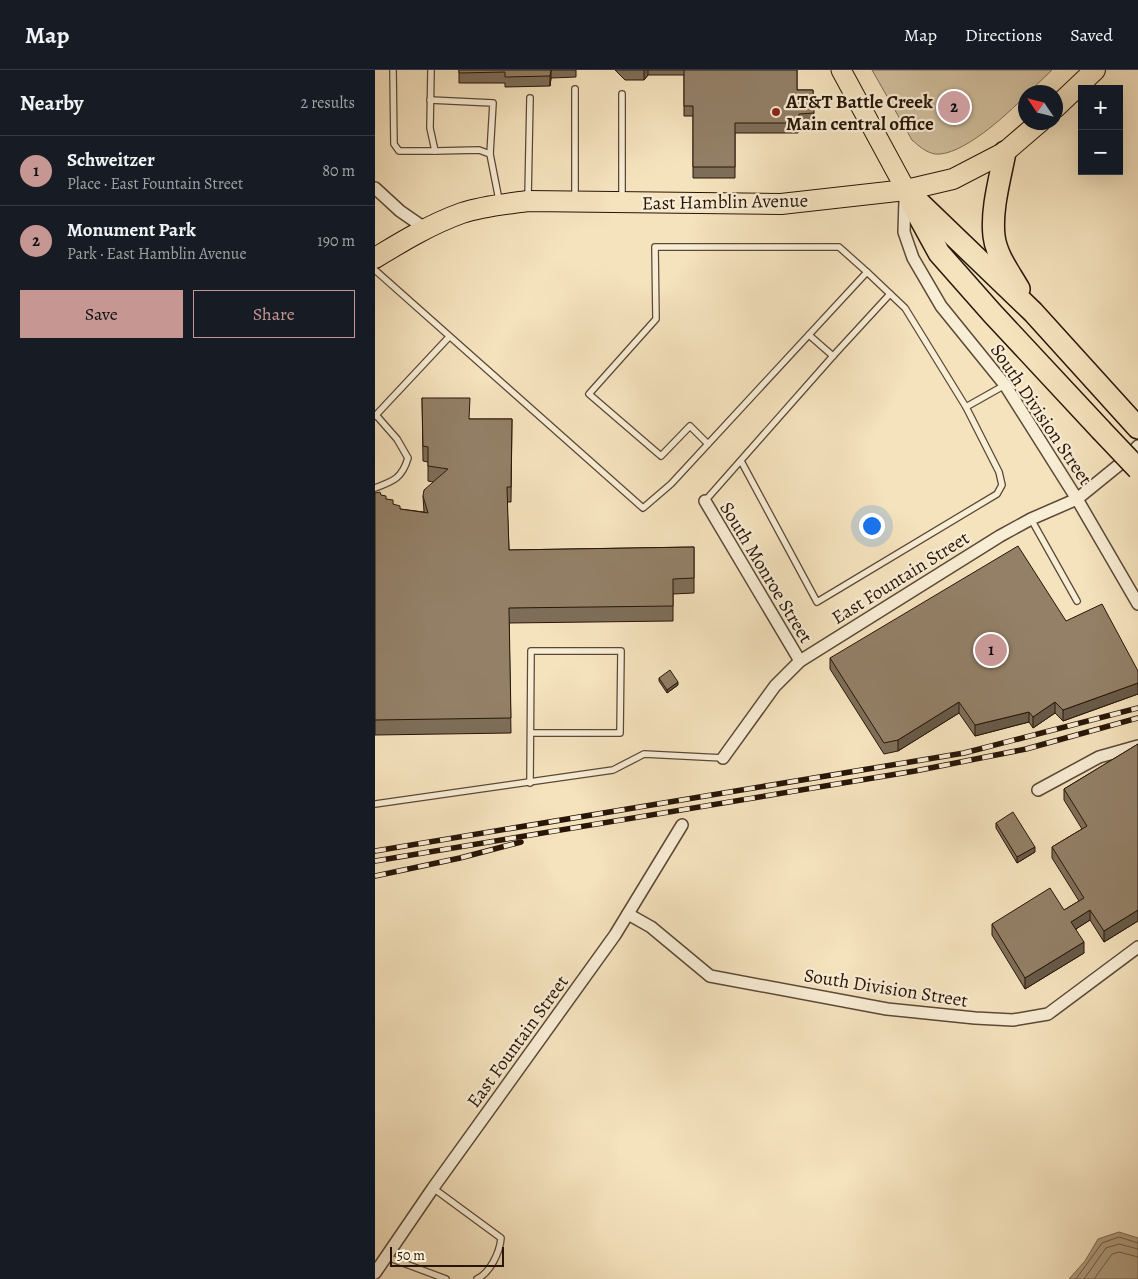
<!DOCTYPE html>
<html lang="en">
<head>
<meta charset="utf-8">
<style>
	:root { --surface:#171b24; --page:#20242c; --text:#f1f3f6; --muted:#9ea1a6; --line:#363941; --accent:#c59692 }
	body { margin:0; font-family:Alegreya,serif; background:var(--page); color:var(--text) }
	.controls { position:absolute; right:15px; top:15px; display:grid; overflow:hidden; border-radius:0px; box-shadow:0 5px 20px #0002 }
	.controls button { width:45px; height:45px; display:grid; place-items:center; padding:0; border:0; border-bottom:1px solid var(--line); background:var(--surface); color:var(--text); font:25px sans-serif }
	.compass { position:absolute; left:643px; top:15px; width:45px; height:45px; border-radius:50%; background:var(--surface); box-shadow:0 5px 20px #0002; rotate:305deg }
	.scale { position:absolute; left:15px; bottom:12px; width:114px; box-sizing:border-box; padding-left:5px; border:2px solid #281508; border-top:0; font-size:14px; line-height:18px; white-space:nowrap; color:#281508; -webkit-text-stroke:4px #f8edd5; paint-order:stroke }
	.you { position:absolute; left:496px; top:455px; width:18px; height:18px; margin:-12px; border:4px solid #fff; border-radius:50%; background:#1a73e8; box-shadow:0 0 0 8px #1a73e833 }
	.badge { display:grid; place-items:center; width:32px; height:32px; border-radius:50%; background:var(--accent); color:#111; font-size:16px; font-weight:700 }
	.pin { position:absolute; translate:-50% -50%; border:2px solid #fff; box-shadow:0 1px 5px #0006 }
	.list { margin:0; padding:0; list-style:none }
	h2 { display:flex; justify-content:space-between; align-items:center; height:65px; margin:0; padding:0 20px; font-size:21px }
	h2 small { font-size:16px; font-weight:400; color:var(--muted) }
	.list li { display:grid; grid-template-columns:32px 1fr auto; gap:15px; align-items:center; box-sizing:border-box; height:70px; padding:0 20px; border-top:1px solid var(--line) }
	.list b { display:block; font-size:19px; white-space:nowrap }
	.list p { margin:0; font-size:16px; white-space:nowrap; color:var(--muted) }
	.list em { font-size:16px; font-style:normal; color:var(--muted) }
	.actions { display:flex; gap:10px; padding:15px 20px }
	.actions a { flex:1; padding:11px 0; border:1px solid var(--accent); border-radius:0px; text-align:center; font-size:18px; color:var(--accent) }
	.actions .main { background:var(--accent); color:#111 }
	.map { position:relative; flex:none; width:763px; height:1209px; overflow:hidden }
	header { display:flex; align-items:center; gap:30px; box-sizing:border-box; height:70px; padding:0 25px; background:var(--surface); border-bottom:1px solid var(--line) }
	header strong { font-size:24px }
	nav { display:flex; gap:28px; margin-inline-start:auto; font-size:18px }
	main { display:flex }
	aside { flex:1; background:var(--surface) }
	.map>svg:first-child { display:block }
	.green { fill:#d2c09f; stroke:#7d6a54 }
	.water { fill:#af9d80; stroke:#796750 }
	.lines { fill:none; stroke-linecap:round; stroke-linejoin:round }
	.shore { stroke:#6c5944; stroke-width:1 }
	.service-casing { stroke:#5b4836; stroke-width:8 }
	.minor-casing { stroke:#5b4836; stroke-width:14 }
	.primary-casing { stroke:#281508; stroke-width:21 }
	.trunk-casing { stroke:#281508; stroke-width:22 }
	.motorway-casing { stroke:#281508; stroke-width:24 }
	.service { stroke:#f8edd5; stroke-width:5.5 }
	.minor { stroke:#f8edd5; stroke-width:11 }
	.primary { stroke:#f5e3be; stroke-width:19 }
	.trunk { stroke:#f5e3be; stroke-width:20 }
	.motorway { stroke:#f5e3be; stroke-width:21 }
	.rail-casing { stroke:#281508; stroke-width:5.5 }
	.rail { stroke:#f8edd5; stroke-width:4; stroke-dasharray:11; stroke-linecap:butt }
	.motorway-bridge-casing { stroke:#281508; stroke-width:24; stroke-linecap:butt }
	.motorway-bridge { stroke:#f5e3be; stroke-width:21 }
	.wall { fill:#7e6e59; stroke:#281508 }
	.shaded-wall { fill:#675a48; stroke:#281508 }
	.building { fill:#938067; stroke:#281508 }
	.poi-dot { fill:#8f2418; stroke:#f8edd5; stroke-width:2 }
	.labels { text-anchor:middle; stroke-width:4.5; stroke-linejoin:round; paint-order:stroke }
	.poi-label { font-size:19px; font-weight:bold; fill:#281508; stroke:#f8edd5; text-anchor:start }
	.street-label { font-size:19px; fill:#281508; stroke:#f8edd5 }
</style>
</head>
<body>
<header>
<strong>Map</strong>
<nav><a>Map</a><a>Directions</a><a>Saved</a></nav>
</header>
<main>
<aside>
<h2>Nearby<small>2 results</small></h2>
<ul class="list">
<li><span class="badge">1</span><div><b>Schweitzer</b><p>Place · East Fountain Street</p></div><em>80 m</em></li>
<li><span class="badge">2</span><div><b>Monument Park</b><p>Park · East Hamblin Avenue</p></div><em>190 m</em></li>
</ul>
<div class="actions"><a class="main">Save</a><a>Share</a></div>
</aside>
<div class="map">
<svg width="763" height="1209" viewBox="0 0 763 1209">
	<rect width="100%" height="100%" fill="#f5e3be"/>
	<filter id="stains"><feTurbulence type="fractalNoise" baseFrequency=".004" numOctaves="4"/><feColorMatrix values="0 0 0 0 .2 0 0 0 0 .09 0 0 0 0 .02 0 0 0 .5 -.17"/></filter>
	<radialGradient id="worn" r=".72"><stop offset=".6" stop-color="#630" stop-opacity="0"/><stop offset="1" stop-color="#630" stop-opacity=".3"/></radialGradient>
	<path class="green" d="M497,0H677L654,22H650V26C633,44 586,87 560,84C550,82 544,76 537,70Z"/>
	<path class="water" d="M744,1162L763,1168V1209H694L710,1191L723,1169Z"/>
	<g class="lines">
		<g class="shore">
			<path d="M701,1209L727,1173L744,1167L763,1173"/>
			<path d="M709,1209L731,1178L744,1174L763,1179"/>
			<path d="M719,1209L737,1184L744,1182L763,1187"/>
		</g>
		<g class="service-casing">
			<g id="service">
				<path d="M18,0L19,74L24,81H60"/>
				<path d="M56,0L55,58L60,81L104,80L115,84L124,130"/>
				<path d="M247,24V128"/>
				<path d="M55,30L118,33L115,84"/>
				<path d="M153,127L155,28"/>
				<path d="M200,127V19"/>
				<path d="M0,200L268,438L296,414L492,202L530,238L591,337L630,315"/>
				<path d="M458,286L515,224"/>
				<path d="M0,346L74,267"/>
				<path d="M333,374L315,356L286,386L214,324L281,249L280,177H464L492,202"/>
				<path d="M366,391L442,532L622,424L627,415L624,402L591,337"/>
				<path d="M0,418C19,411 27,408 33,388L22,369L1,345"/>
				<path d="M330,431L458,286L434,265"/>
				<path d="M656,449L702,531"/>
				<path d="M155,713L156,581H246L245,663H156"/>
				<path d="M0,734L238,700L269,684L348,688"/>
				<path d="M58,1118L126,1168C125,1182 115,1203 102,1209"/>
				<path d="M12,1187L71,1209"/>
			</g>
		</g>
		<g class="minor-casing">
			<g id="minor">
				<path d="M0,118L25,141L51,159"/>
				<path d="M530,129L529,162L538,188L566,236L630,315L702,429L763,534"/>
				<path d="M330,431L425,591"/>
				<path d="M348,688L400,616L425,591L625,466L656,449L702,429L750,390L763,376"/>
				<path d="M663,720L724,687L763,676"/>
				<path d="M253,844L276,857L335,906L512,939L600,948L638,950L673,944L763,877"/>
				<path d="M0,1203L58,1118L240,865L307,755"/>
			</g>
		</g>
		<g class="primary-casing">
			<path id="primary" d="M466,0L531,120"/>
		</g>
		<g class="trunk-casing">
			<g id="trunk">
				<path d="M680,38L720,0"/>
				<path d="M0,188C28,171 56,154 87,143C108,136 131,134 153,131L406,134L531,120L578,109L630,82L665,52"/>
			</g>
		</g>
		<g class="motorway-casing">
			<g id="motorway">
				<path d="M630,82C625,109 616,139 619,166C621,185 635,203 644,219"/>
				<path d="M531,120L658,242L763,358"/>
				<path d="M536,132L564,183L617,243L726,360"/>
			</g>
		</g>
		<use href="#service" class="service"/>
		<use href="#minor" class="minor"/>
		<use href="#primary" class="primary"/>
		<use href="#trunk" class="trunk"/>
		<use href="#motorway" class="motorway"/>
		<g class="rail-casing">
			<g id="rail">
				<path d="M0,781L589,683L763,638"/>
				<path d="M0,791L540,701L651,679L763,648"/>
				<path d="M0,806L85,788L146,772"/>
			</g>
		</g>
		<use href="#rail" class="rail"/>
		<g class="motorway-bridge-casing">
			<path id="motorway-bridge" d="M726,360L763,399"/>
		</g>
		<use href="#motorway-bridge" class="motorway-bridge"/>
	</g>
	<g class="wall">
		<path d="M84,0H201V7L176,8L175,16L130,17V13H84Z"/>
		<path d="M240,0H422V20H438L439,54H424L423,63H360V108H318V46H309V5H273L269,10H250Z"/>
		<path d="M47,328L95,349H137L136,432H132L134,480L319,477V523L298,524V551L134,553L136,663L0,665V423L6,425L25,439L49,442L48,426L58,412L53,411V392L48,391Z"/>
		<path d="M691,551L763,601V624L688,651L680,643L658,658L654,652L600,666L584,643L523,681L509,684L455,599V588Z"/>
		<path d="M284,608L303,615L292,623L284,611Z"/>
		<path d="M763,674V851L729,872L715,850L701,859L709,883L650,919L617,865V854L689,840L704,831L677,788V777L707,759L689,730V719Z"/>
		<path d="M621,753L660,782L642,793L621,758Z"/>
	</g>
	<g class="shaded-wall">
		<path d="M176,0V8L175,16V6Z"/>
		<path d="M269,0H273V5L269,10Z"/>
		<path d="M303,612V615L292,623V620Z"/>
		<path d="M763,613V624L688,651V640Z"/>
		<path d="M584,632V643L523,681V670Z"/>
		<path d="M680,632V643L658,658V647Z"/>
		<path d="M654,642V652L600,666V655Z"/>
		<path d="M660,777V782L642,793V787Z"/>
		<path d="M715,840V850L696,862V852Z"/>
		<path d="M763,840V851L729,872V861Z"/>
		<path d="M709,872V883L650,919V908Z"/>
	</g>
	<g class="building">
		<path d="M84,0H176L175,6L130,7V2L84,3Z"/>
		<path d="M309,0H422V20H438L439,43L424,44L423,53H360V97H318V36H309Z"/>
		<path d="M47,328H95L94,349H137L136,417H132L134,480L319,477V508L298,509V536L134,538L136,648L0,650V423L5,422L6,425L11,426V429L18,430V434L25,436V439L53,443L48,426L49,420L73,399L53,396V377L48,376Z"/>
		<path d="M643,476L691,551L727,534L763,601V613L688,640L680,632L658,647L654,642L600,655L584,632L523,670L509,673L455,588Z"/>
		<path d="M295,600L303,612L292,620L284,608Z"/>
		<path d="M763,674V840L729,861L715,840L696,852L709,872L650,908L617,854L675,818L689,840L709,828L677,777L712,756L689,719Z"/>
		<path d="M638,742L660,777L642,787L621,753Z"/>
	</g>
	<circle class="poi-dot" cx="401" cy="42" r="5"/>
	<g class="labels">
		<g class="poi-label">
			<text x="411" y="38">AT&amp;T Battle Creek<tspan x="411" dy="22">Main central office</tspan></text>
		</g>
		<g class="street-label">
			<text transform="translate(350 131) rotate(-1)" y="7">East Hamblin Avenue</text>
			<text transform="translate(667 344) rotate(56)" y="7">South Division Street</text>
			<text transform="translate(392 502) rotate(59)" y="7">South Monroe Street</text>
			<text transform="translate(525 507) rotate(-32)" y="7">East Fountain Street</text>
			<text transform="translate(511 917) rotate(9)" y="7">South Division Street</text>
			<text transform="translate(142 971) rotate(-54)" y="7">East Fountain Street</text>
		</g>
	</g>
	<rect width="100%" height="100%" filter="url(#stains)"/>
	<rect width="100%" height="100%" fill="url(#worn)"/>
</svg>
<div class="controls">
<button>+</button>
<button>−</button>
</div>
<svg class="compass" viewBox="-18 -18 36 36"><path d="M0-13l5 13h-10z" fill="#e53935"/><path d="M0 13l5-13h-10z" fill="#9ea1a6"/></svg>
<div class="scale">50 m</div>
<div class="you"></div>
<div class="pin badge" style="left:616px;top:580px">1</div>
<div class="pin badge" style="left:579px;top:37px">2</div>
</div>
</main>
</body>
</html>
